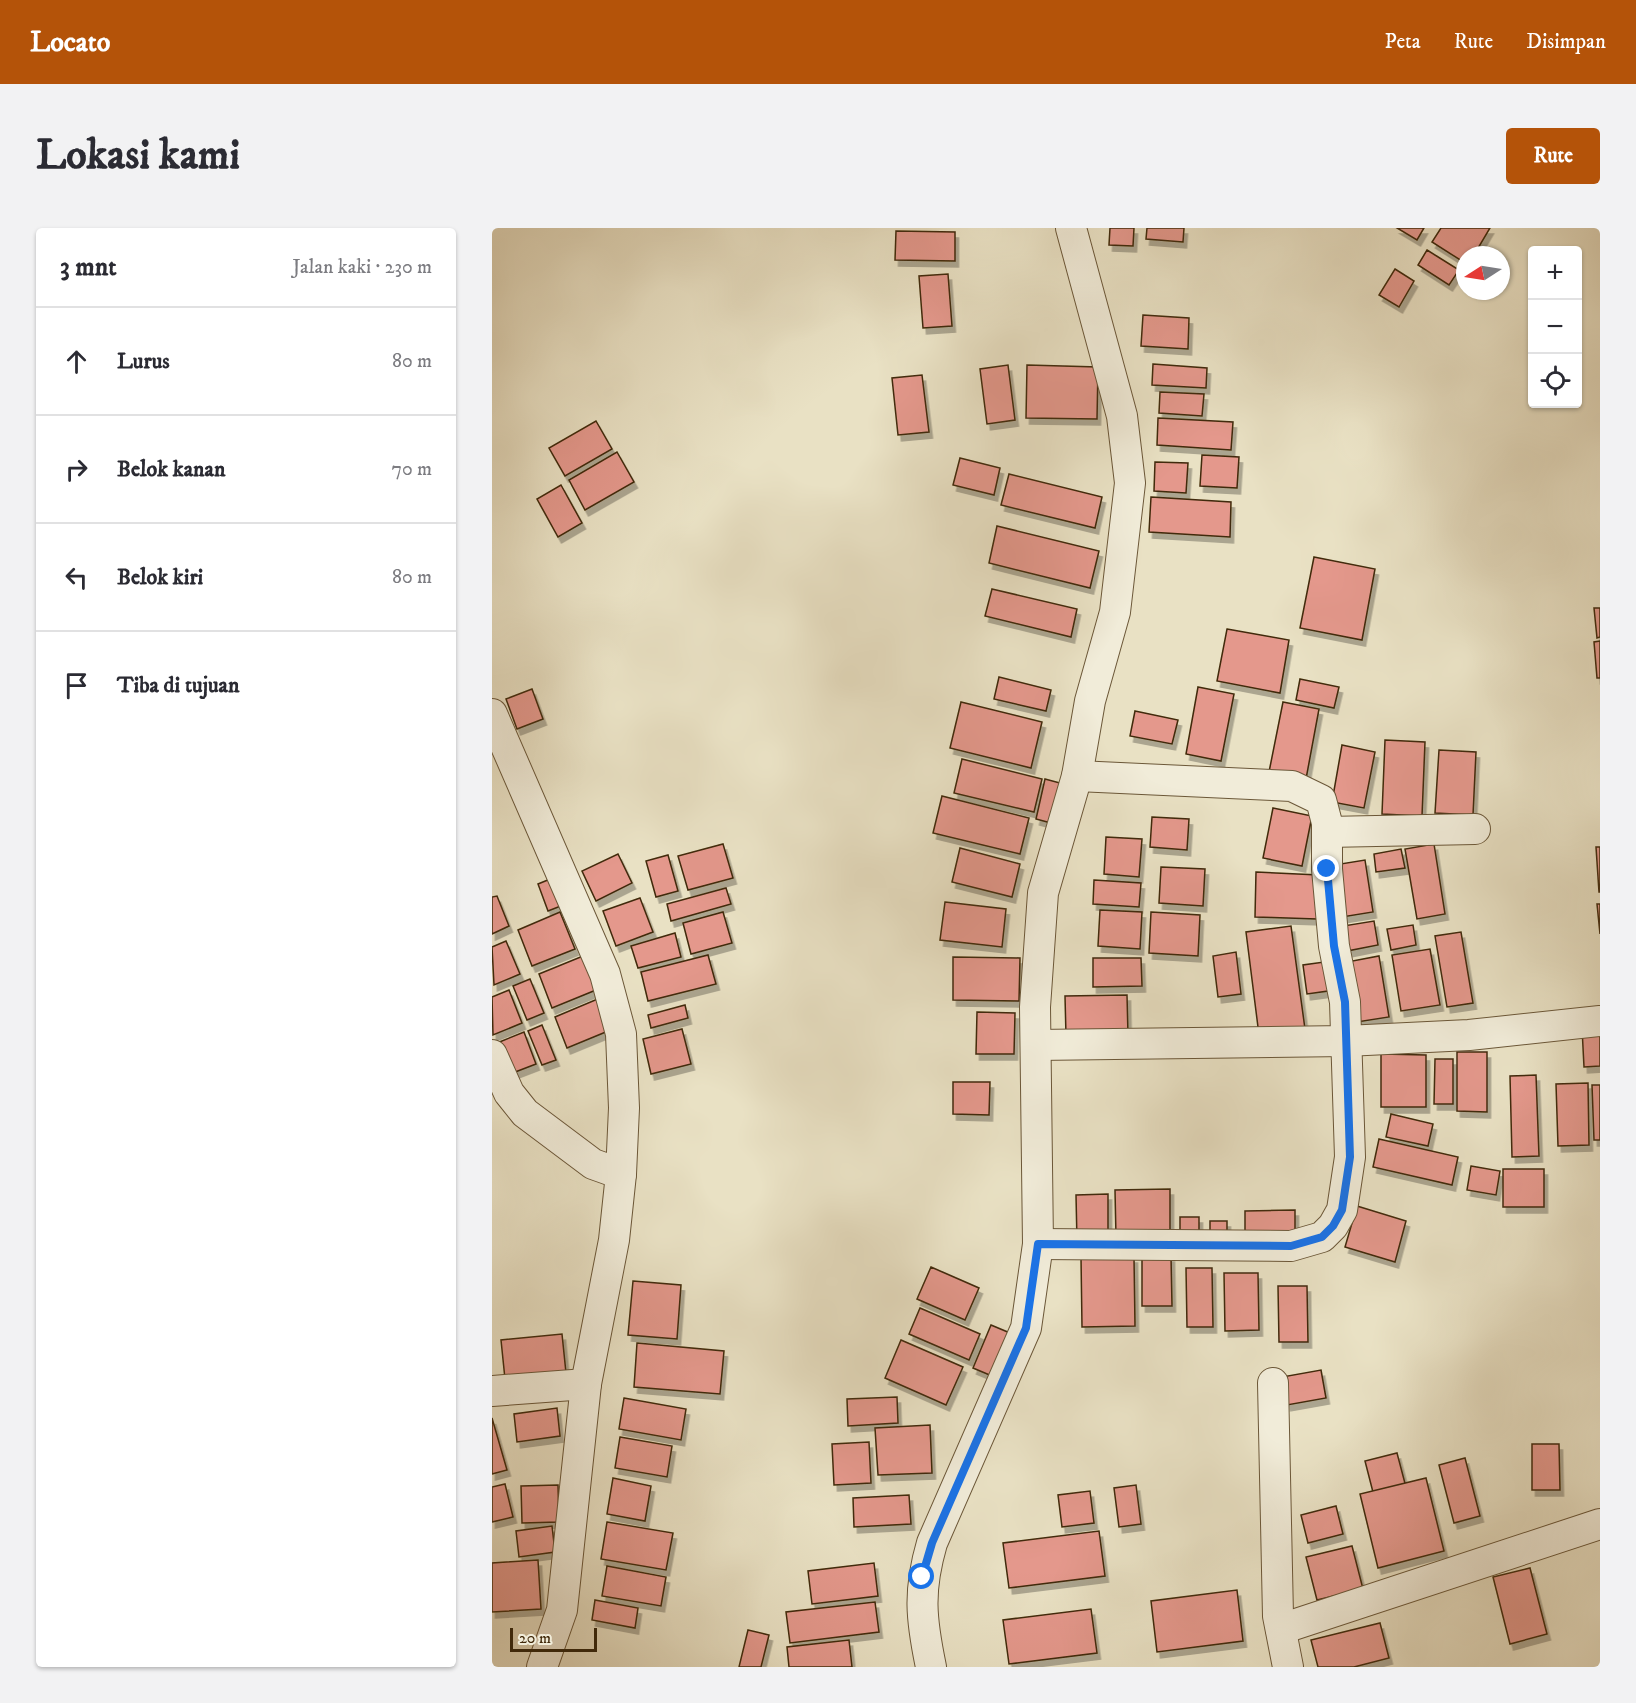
<!DOCTYPE html>
<html lang="id">
<head>
<meta charset="utf-8">
<style>
	:root { --surface:#fff; --page:#f2f2f3; --text:#2b2b33; --muted:#7c7c81; --line:#e1e1e2; --accent:#b45309 }
	body { margin:0; font-family:"IM FELL DW Pica",serif; background:var(--page); color:var(--text) }
	.controls { position:absolute; right:18px; top:18px; display:grid; overflow:hidden; border-radius:6px; box-shadow:0 2px 4px #0004 }
	.controls button { width:54px; height:54px; display:grid; place-items:center; padding:0; border:0; border-bottom:2px solid var(--line); background:var(--surface); color:var(--text); font:30px sans-serif }
	.compass { position:absolute; left:964px; top:18px; width:54px; height:54px; border-radius:50%; background:var(--surface); box-shadow:0 2px 4px #0004; rotate:258deg }
	.scale { position:absolute; left:18px; bottom:15px; width:87px; box-sizing:border-box; padding-left:6px; border:3px solid #41290a; border-top:0; font-size:16px; line-height:21px; white-space:nowrap; color:#41290a; -webkit-text-stroke:4px #f1ecd9; paint-order:stroke }
	.stop { position:absolute; width:18px; height:18px; margin:-14px; border:4px solid #1a73e8; border-radius:50%; background:#fff }
	.stop.end { background:#1a73e8; border-color:#fff; box-shadow:0 2px 6px #0008 }
	.list { margin:0; padding:0; list-style:none }
	h2 { display:flex; justify-content:space-between; align-items:center; height:78px; margin:0; padding:0 24px; font-size:26px }
	h2 small { font-size:20px; font-weight:400; color:var(--muted) }
	.list li { display:grid; grid-template-columns:39px 1fr auto; gap:18px; align-items:center; box-sizing:border-box; height:108px; padding:0 24px; border-top:2px solid var(--line) }
	.list b { display:block; font-size:22px; white-space:nowrap }
	.list em { font-size:20px; font-style:normal; color:var(--muted) }
	.icon { flex:none; width:33px; height:33px; fill:none; stroke:currentColor; stroke-width:2; stroke-linecap:round; stroke-linejoin:round }
	.map { position:relative; flex:none; width:1108px; height:1439px; overflow:hidden; border-radius:6px }
	header { display:flex; align-items:center; gap:36px; box-sizing:border-box; height:84px; padding:0 30px; background:var(--accent); color:#fff }
	header strong { font-size:28px }
	nav { display:flex; gap:33px; margin-inline-start:auto; font-size:21px }
	.intro { display:flex; align-items:center; justify-content:space-between; box-sizing:border-box; height:144px; padding:0 36px }
	h1 { margin:0; font-size:42px }
	.button { padding:15px 27px; border-radius:6px; background:var(--accent); color:#fff; font-size:21px; font-weight:700 }
	main { display:flex; gap:36px; padding:0 36px }
	aside { flex:1; background:var(--surface); border-radius:6px; box-shadow:0 2px 4px #0004 }
	.map>svg:first-child { display:block }
	.building { fill:#e4988c; stroke:#41290a; stroke-width:1.5; filter:url(#shadow) }
	.lines { fill:none; stroke-linecap:round; stroke-linejoin:round }
	.street-casing { stroke:#6b5738; stroke-width:32 }
	.street { stroke:#f1ecd9; stroke-width:30 }
	.route { stroke:#1a73e8; stroke-width:8 }
</style>
</head>
<body>
<header>
<strong>Locato</strong>
<nav><a>Peta</a><a>Rute</a><a>Disimpan</a></nav>
</header>
<div class="intro"><h1>Lokasi kami</h1><a class="button">Rute</a></div>
<main>
<aside>
<h2>3 mnt<small>Jalan kaki · 230 m</small></h2>
<ul class="list">
<li><svg class="icon" aria-label="ahead" viewBox="0 0 24 24"><path d="M12 20V5M6 11l6-6 6 6"/></svg><div><b>Lurus</b></div><em>80 m</em></li>
<li><svg class="icon" aria-label="right" viewBox="0 0 24 24"><path d="M7 20v-9h11M14 6l5 5-5 5"/></svg><div><b>Belok kanan</b></div><em>70 m</em></li>
<li><svg class="icon" aria-label="left" viewBox="0 0 24 24"><path d="M17 20v-9H6M10 6l-5 5 5 5"/></svg><div><b>Belok kiri</b></div><em>80 m</em></li>
<li><svg class="icon" aria-label="arrive" viewBox="0 0 24 24"><path d="M6 21V4h12l-3 4 3 4H6"/></svg><div><b>Tiba di tujuan</b></div></li>
</ul>
</aside>
<div class="map">
<svg width="1108" height="1439" viewBox="0 0 1108 1439">
	<defs>
		<filter id="shadow"><feDropShadow dx="3.5" dy="6" stdDeviation="0" flood-color="#0004"/></filter>
	</defs>
	<rect width="100%" height="100%" fill="#e9e1c4"/>
	<filter id="stains"><feTurbulence type="fractalNoise" baseFrequency=".00333" numOctaves="4"/><feColorMatrix values="0 0 0 0 .2 0 0 0 0 .09 0 0 0 0 .02 0 0 0 .5 -.17"/></filter>
	<radialGradient id="worn" r=".72"><stop offset=".6" stop-color="#630" stop-opacity="0"/><stop offset="1" stop-color="#630" stop-opacity=".3"/></radialGradient>
	<g class="building">
		<path d="M618,0H642L641,18L617,17Z"/>
		<path d="M655,0H692L691,14L654,11Z"/>
		<path d="M905,0H932L925,12Z"/>
		<path d="M949,0H998L982,27H973V35L940,14Z"/>
		<path d="M404,3L463,4V33L403,32Z"/>
		<path d="M935,22L967,42L957,57L926,37Z"/>
		<path d="M903,41L922,53L907,79L887,67Z"/>
		<path d="M456,46L460,98L431,100L427,48Z"/>
		<path d="M651,87L697,90L696,121L649,118Z"/>
		<path d="M661,136L715,140L714,160L660,157Z"/>
		<path d="M516,137L523,192L495,196L488,141Z"/>
		<path d="M535,137L606,139L605,191L534,190Z"/>
		<path d="M430,147L437,204L406,207L400,150Z"/>
		<path d="M668,164L712,166L710,188L667,185Z"/>
		<path d="M666,190L741,194L739,222L665,217Z"/>
		<path d="M104,193L120,221L73,248L57,220Z"/>
		<path d="M125,224L142,254L93,282L77,252Z"/>
		<path d="M710,227L747,229L745,260L708,258Z"/>
		<path d="M468,230L508,240L502,267L461,257Z"/>
		<path d="M663,234L696,235L694,265L662,263Z"/>
		<path d="M517,246L610,269L603,300L509,277Z"/>
		<path d="M69,257L90,295L66,309L45,271Z"/>
		<path d="M659,269L739,274L738,309L657,304Z"/>
		<path d="M505,298L607,323L598,360L497,335Z"/>
		<path d="M822,329L883,341L870,412L808,400Z"/>
		<path d="M500,361L585,381L579,409L493,388Z"/>
		<path d="M1102,380H1108V409L1105,410Z"/>
		<path d="M735,401L797,412L788,465L725,453Z"/>
		<path d="M1108,413V450H1105L1102,414Z"/>
		<path d="M507,449L559,462L554,483L502,471Z"/>
		<path d="M808,451L847,459L842,480L804,472Z"/>
		<path d="M706,459L742,466L729,533L694,526Z"/>
		<path d="M40,461L51,491L25,501L14,471Z"/>
		<path d="M469,474L550,494L539,540L458,520Z"/>
		<path d="M791,474L827,481L814,551L777,544Z"/>
		<path d="M643,483L686,492L680,516L638,508Z"/>
		<path d="M893,512L933,514L930,588L890,586Z"/>
		<path d="M850,517L883,524L872,580L840,574Z"/>
		<path d="M947,522L984,524L981,587L943,585Z"/>
		<path d="M470,531L550,551L542,584L462,565Z"/>
		<path d="M553,551L568,555L559,595L544,591Z"/>
		<path d="M450,568L537,590L528,626L441,605Z"/>
		<path d="M781,580L820,588L810,638L771,630Z"/>
		<path d="M660,589L697,591L695,622L658,619Z"/>
		<path d="M614,609L650,611L647,649L612,646Z"/>
		<path d="M231,616L241,650L196,662L186,628Z"/>
		<path d="M942,616L953,686L925,691L913,621Z"/>
		<path d="M1104,619H1108V664H1107Z"/>
		<path d="M468,620L528,636L520,669L460,654Z"/>
		<path d="M909,621L913,640L884,644L882,626Z"/>
		<path d="M126,626L140,655L104,673L90,643Z"/>
		<path d="M176,627L186,663L164,669L154,633Z"/>
		<path d="M873,632L881,684L850,689L842,637Z"/>
		<path d="M669,639L713,641L711,678L667,675Z"/>
		<path d="M764,644L827,647L825,691L763,689Z"/>
		<path d="M68,647L79,674L56,683L46,656Z"/>
		<path d="M602,652L649,655L647,679L601,676Z"/>
		<path d="M234,660L239,676L179,693L175,676Z"/>
		<path d="M5,668L17,698L0,706V669Z"/>
		<path d="M148,670L161,704L124,718L111,683Z"/>
		<path d="M453,674L514,681L510,719L448,712Z"/>
		<path d="M1105,676H1108V706Z"/>
		<path d="M608,682L650,684L648,721L606,718Z"/>
		<path d="M68,684L83,721L40,738L26,702Z"/>
		<path d="M231,684L240,715L199,726L191,695Z"/>
		<path d="M659,684L708,687L706,728L657,725Z"/>
		<path d="M882,693L886,717L855,723L851,698Z"/>
		<path d="M921,697L924,717L899,722L895,701Z"/>
		<path d="M799,698L813,801L767,807L754,704Z"/>
		<path d="M969,704L981,775L955,779L943,708Z"/>
		<path d="M183,705L189,729L146,740L139,718Z"/>
		<path d="M14,713L28,746L2,757L0,719Z"/>
		<path d="M938,721L948,777L909,783L900,727Z"/>
		<path d="M744,724L749,766L726,769L721,728Z"/>
		<path d="M216,727L224,756L156,773L149,744Z"/>
		<path d="M91,728L104,762L60,780L47,746Z"/>
		<path d="M887,728L897,789L865,794L855,734Z"/>
		<path d="M461,729L528,730L527,773L461,772Z"/>
		<path d="M601,730H649L650,758L601,759Z"/>
		<path d="M832,734L836,763L815,766L811,737Z"/>
		<path d="M38,751L52,785L35,792L21,758Z"/>
		<path d="M17,762L30,795L1,807L0,769Z"/>
		<path d="M635,767L636,807L574,808L573,768Z"/>
		<path d="M108,770L121,801L75,820L63,789Z"/>
		<path d="M193,777L196,790L159,800L156,787Z"/>
		<path d="M485,784L523,785L522,826H484Z"/>
		<path d="M50,797L64,832L50,837L36,803Z"/>
		<path d="M1090,800H1108V838L1092,839Z"/>
		<path d="M190,801L199,836L159,846L151,811Z"/>
		<path d="M32,804L44,836L18,846L5,815Z"/>
		<path d="M965,824H995V884L965,883Z"/>
		<path d="M889,826L934,827V879H889Z"/>
		<path d="M943,831H961V876H942Z"/>
		<path d="M1044,847L1047,928L1020,929L1018,848Z"/>
		<path d="M461,854H498L497,887L461,886Z"/>
		<path d="M1096,855L1097,917L1066,918L1064,856Z"/>
		<path d="M1100,857H1108V912H1102Z"/>
		<path d="M899,886L941,896L936,918L894,909Z"/>
		<path d="M887,911L966,929L960,957L881,939Z"/>
		<path d="M979,938L1008,943L1004,967L975,962Z"/>
		<rect x="1011" y="941" width="41" height="38"/>
		<path d="M678,961V1008L624,1009L623,962Z"/>
		<path d="M616,966V1014H585L584,967Z"/>
		<path d="M865,978L914,993L903,1034L853,1019Z"/>
		<path d="M803,982V1014L753,1015V983Z"/>
		<path d="M688,989H707V1015L688,1016Z"/>
		<rect x="718" y="993" width="17" height="21"/>
		<path d="M650,1028H679L680,1078H650Z"/>
		<path d="M589,1029H642L643,1098L590,1099Z"/>
		<path d="M439,1039L487,1060L473,1092L425,1071Z"/>
		<path d="M694,1040H720L721,1099H695Z"/>
		<path d="M732,1045H766L767,1102L733,1103Z"/>
		<path d="M141,1053L189,1057L185,1111L136,1107Z"/>
		<path d="M786,1058H815L816,1114H787Z"/>
		<path d="M428,1080L488,1106L477,1132L417,1106Z"/>
		<path d="M499,1097L518,1105L500,1148L481,1140Z"/>
		<path d="M70,1106L74,1145L13,1151L9,1112Z"/>
		<path d="M409,1112L471,1139L454,1177L393,1150Z"/>
		<path d="M145,1115L232,1123L228,1166L142,1159Z"/>
		<path d="M829,1142L834,1170L795,1177L790,1149Z"/>
		<path d="M405,1169L406,1195L356,1198L355,1171Z"/>
		<path d="M132,1170L194,1181L189,1212L127,1201Z"/>
		<path d="M65,1180L68,1208L25,1214L22,1186Z"/>
		<path d="M0,1190L15,1242L0,1246Z"/>
		<path d="M438,1197L440,1245L386,1247L383,1200Z"/>
		<path d="M128,1209L180,1218L175,1249L123,1240Z"/>
		<path d="M377,1214L379,1255L342,1257L340,1216Z"/>
		<path d="M1040,1216H1067L1068,1262H1040Z"/>
		<path d="M905,1225L915,1263L883,1272L873,1233Z"/>
		<path d="M973,1230L988,1288L962,1295L947,1237Z"/>
		<path d="M121,1250L159,1258L153,1293L115,1286Z"/>
		<path d="M934,1250L952,1323L886,1340L868,1266Z"/>
		<path d="M13,1256L21,1289L0,1294V1259Z"/>
		<path d="M66,1257L67,1294L30,1295L29,1258Z"/>
		<path d="M644,1257L649,1296L627,1299L622,1260Z"/>
		<path d="M598,1263L602,1295L570,1299L566,1267Z"/>
		<path d="M417,1267L419,1296L362,1299L361,1270Z"/>
		<path d="M844,1278L851,1306L816,1315L809,1287Z"/>
		<path d="M115,1294L181,1305L174,1342L109,1331Z"/>
		<path d="M60,1298L63,1324L27,1329L24,1303Z"/>
		<path d="M607,1303L613,1348L517,1360L511,1315Z"/>
		<path d="M860,1318L871,1361L825,1372L814,1329Z"/>
		<path d="M46,1332L49,1381L0,1384V1335Z"/>
		<path d="M382,1335L386,1368L320,1376L316,1343Z"/>
		<path d="M115,1338L174,1349L169,1378L110,1368Z"/>
		<path d="M1038,1340L1055,1406L1018,1416L1001,1349Z"/>
		<path d="M745,1362L751,1413L665,1424L659,1373Z"/>
		<path d="M103,1372L146,1380L143,1400L100,1392Z"/>
		<path d="M383,1374L387,1404L298,1415L294,1384Z"/>
		<path d="M599,1381L605,1425L517,1436L511,1392Z"/>
		<path d="M888,1395L897,1430L862,1439H826L819,1412Z"/>
		<path d="M256,1402L277,1407L269,1439H247Z"/>
		<path d="M357,1412L360,1439H297L295,1419Z"/>
	</g>
	<g class="lines">
		<g class="street-casing">
			<g id="street">
				<path d="M0,486L113,746L129,806L132,880L129,946L122,1012L94,1156L70,1382L50,1439"/>
				<path d="M835,604L983,601"/>
				<path d="M544,817L854,813L977,807L1108,793"/>
				<path d="M0,827L17,865L33,885L101,936L129,946"/>
				<path d="M546,1016L799,1018L830,1009L841,998L850,982L858,929L853,774L842,718L835,641V595L829,572L800,558L585,548"/>
				<path d="M781,1155L786,1388L796,1439"/>
				<path d="M0,1163L94,1156"/>
				<path d="M789,1401L1108,1296"/>
				<path d="M439,1439C429,1391 426,1363 440,1315L534,1100L546,1016L543,779L551,665L585,548L598,473L623,384L638,255L630,188L579,0"/>
			</g>
		</g>
		<use href="#street" class="street"/>
	</g>
	<g class="lines">
		<path class="route" d="M430,1349L440,1315L534,1100L546,1016L799,1018L830,1009L841,998L850,982L858,929L853,774L842,718L835,641"/>
	</g>
	<rect width="100%" height="100%" filter="url(#stains)"/>
	<rect width="100%" height="100%" fill="url(#worn)"/>
</svg>
<div class="controls">
<button>+</button>
<button>−</button>
<button><svg class="icon" aria-label="locate" viewBox="0 0 24 24"><circle cx="12" cy="12" r="6"/><path d="M12 2v4M12 18v4M2 12h4M18 12h4"/></svg></button>
</div>
<svg class="compass" viewBox="-18 -18 36 36"><path d="M0-13l5 13h-10z" fill="#e53935"/><path d="M0 13l5-13h-10z" fill="#7c7c81"/></svg>
<div class="scale">20 m</div>
<div class="stop" style="left:430px;top:1349px"></div>
<div class="stop end" style="left:835px;top:641px"></div>
</div>
</main>
</body>
</html>
